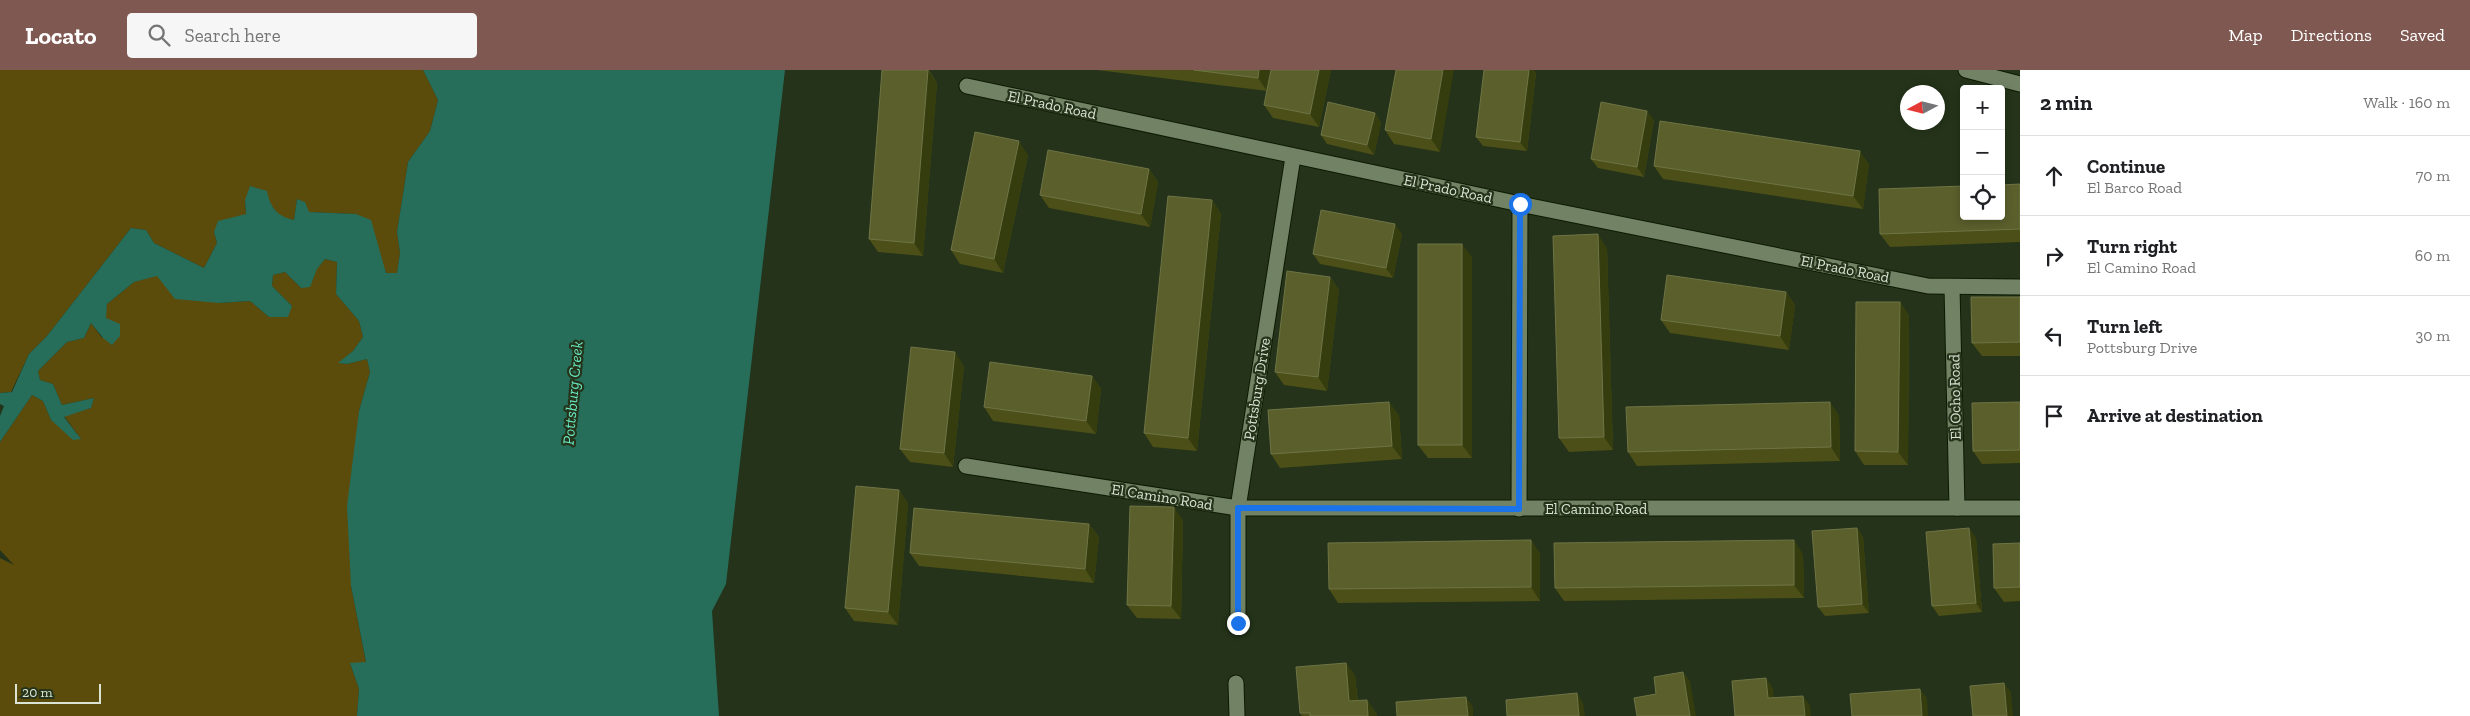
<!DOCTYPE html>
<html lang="en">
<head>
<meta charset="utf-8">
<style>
	:root { --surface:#fff; --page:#f6f6f6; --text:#202124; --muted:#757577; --line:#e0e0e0; --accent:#7f5951 }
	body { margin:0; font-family:"Zilla Slab",serif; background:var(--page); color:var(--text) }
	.controls { position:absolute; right:15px; top:15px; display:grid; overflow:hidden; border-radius:5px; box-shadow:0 2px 8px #0003 }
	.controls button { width:45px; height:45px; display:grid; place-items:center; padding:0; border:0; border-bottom:1px solid var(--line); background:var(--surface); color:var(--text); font:25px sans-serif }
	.compass { position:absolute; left:1900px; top:15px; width:45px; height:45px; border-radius:50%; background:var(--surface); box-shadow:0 2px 8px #0003; rotate:263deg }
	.scale { position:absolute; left:15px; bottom:12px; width:86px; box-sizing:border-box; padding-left:5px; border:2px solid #dae4d4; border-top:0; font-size:14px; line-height:18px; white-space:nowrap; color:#dae4d4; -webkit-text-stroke:4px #243319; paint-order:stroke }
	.stop { position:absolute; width:15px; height:15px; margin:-11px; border:4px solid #1a73e8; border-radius:50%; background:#fff }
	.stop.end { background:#1a73e8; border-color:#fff; box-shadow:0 1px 5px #0008 }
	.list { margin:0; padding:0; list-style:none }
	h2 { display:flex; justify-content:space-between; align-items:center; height:65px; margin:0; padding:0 20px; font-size:21px }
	h2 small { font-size:16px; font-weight:400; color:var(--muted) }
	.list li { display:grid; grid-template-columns:32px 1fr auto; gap:15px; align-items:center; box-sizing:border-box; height:80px; padding:0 20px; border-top:1px solid var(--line) }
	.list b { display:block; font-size:19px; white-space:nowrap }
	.list p { margin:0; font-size:16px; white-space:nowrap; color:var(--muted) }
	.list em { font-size:16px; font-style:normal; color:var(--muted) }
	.icon { flex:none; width:28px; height:28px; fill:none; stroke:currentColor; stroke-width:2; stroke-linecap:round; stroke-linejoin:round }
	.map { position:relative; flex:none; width:2020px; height:646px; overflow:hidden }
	header { display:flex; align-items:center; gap:30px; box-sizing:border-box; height:70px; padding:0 25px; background:var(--accent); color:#fff }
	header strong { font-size:24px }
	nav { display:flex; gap:28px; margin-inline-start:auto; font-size:18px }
	.search { width:350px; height:45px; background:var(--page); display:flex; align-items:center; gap:12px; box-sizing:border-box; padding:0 18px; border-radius:5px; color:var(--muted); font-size:19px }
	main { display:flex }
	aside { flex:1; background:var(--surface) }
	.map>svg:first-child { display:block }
	.green { fill:#5c4c0c }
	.water { fill:#266d5a }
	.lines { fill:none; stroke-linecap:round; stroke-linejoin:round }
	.minor-casing { stroke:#0d1a03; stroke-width:17 }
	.minor { stroke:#718265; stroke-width:15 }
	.wall { fill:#4c4f17 }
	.shaded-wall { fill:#353d0f }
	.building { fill:#5b5f2c; stroke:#6f7446 }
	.route { stroke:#1a73e8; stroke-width:6 }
	.labels { text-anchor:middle; stroke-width:4.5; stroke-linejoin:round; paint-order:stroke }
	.street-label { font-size:15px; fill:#dae4d4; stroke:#243319 }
	.water-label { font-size:16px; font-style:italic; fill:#6aebc7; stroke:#243319 }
</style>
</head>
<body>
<header>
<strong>Locato</strong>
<div class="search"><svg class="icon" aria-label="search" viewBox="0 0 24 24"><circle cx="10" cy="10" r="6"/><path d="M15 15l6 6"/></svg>Search here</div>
<nav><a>Map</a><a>Directions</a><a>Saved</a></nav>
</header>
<main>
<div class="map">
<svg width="2020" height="646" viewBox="0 0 2020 646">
	<rect width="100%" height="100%" fill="#243319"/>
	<g class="green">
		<path d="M0,0H423L438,30L430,61L408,92L397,162L400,183L397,203L387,204L356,144L308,142L297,129L294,150L280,147L269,132L245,130L246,144L214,162L217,173L204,198L154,173L146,160L131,158L47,266L29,284L11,322L0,323Z"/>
		<path d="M325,189L337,192L336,224L359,251L363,267L353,281L339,293L347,294L367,289L370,302L359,341L351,516L366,593H350L359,619L357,646H0V488L14,495L0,480V372L32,325L43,331L51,350L81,369L64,346L91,338L94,328L62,335L53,314L40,310L38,301L67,272L84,268L91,253L102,268L107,234L134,212L157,205L219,233L250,231L269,247L292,236L272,216L273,205L285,202L301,218Z"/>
	</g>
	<path class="water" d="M423,0H785L726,514L712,541L719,646H357L359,619L350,593L366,592L351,516L347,436L359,341L370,302L367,289L347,294L338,293L353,281L363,267L359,251L336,224L337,192L325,189L317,199L310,217L301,218L285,202L273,205L272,216L292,236L288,247H269L250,231L219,233L175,229L157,206L134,212L107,234L106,248L120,254V266L112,275L103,268L91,253L84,268L67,272L38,301L40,310L53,314L62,335L94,328L91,338L64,347L81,369L73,370L51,350L43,331L32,325L0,372V346L4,336L0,334V323L12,322L29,284L47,266L131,158L146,160L154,173L204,198L217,173L214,162L218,151L246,144L245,130L250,116L267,121C270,138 278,147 294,150L297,129L305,132L309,142L356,144L371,150L386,203H397L400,183L397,162L408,92L430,61L438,30Z"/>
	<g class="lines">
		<g class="minor-casing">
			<g id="minor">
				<path d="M1966,0L2020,14"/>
				<path d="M967,16L1520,134L1928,216L2020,217"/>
				<path d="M1952,217L1957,438"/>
				<path d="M966,396L1238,438H2020"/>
				<path d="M1519,439L1520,134"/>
				<path d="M1238,553V438L1293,87"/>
				<path d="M1236,613L1237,646"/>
			</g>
		</g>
		<use href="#minor" class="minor"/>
	</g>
	<g class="wall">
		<path d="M882,0H929L937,13L923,186L878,182L869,169Z"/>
		<path d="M1097,0H1270L1268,15L1271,0H1331L1319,57L1273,48L1264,35L1267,21Z"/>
		<path d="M1396,0L1440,82L1394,74L1385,60Z"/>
		<path d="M1484,0H1534L1536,3L1527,81L1483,76L1476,67Z"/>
		<path d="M1375,43L1381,53L1374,85L1327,74L1321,65Z"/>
		<path d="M1654,50L1644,107L1598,98L1591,89Z"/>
		<path d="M1028,85L1003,203L960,194L951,180Z"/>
		<path d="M1869,94L1863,139L1663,109L1654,96Z"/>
		<path d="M1149,99L1158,112L1150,157L1049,138L1040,125Z"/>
		<path d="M2020,114V172L1890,177L1880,164Z"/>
		<path d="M1212,130L1221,144L1197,381L1153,377L1144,363Z"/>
		<path d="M1402,164L1393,208L1320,194L1313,184Z"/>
		<path d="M1607,178L1613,380L1569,382L1559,368Z"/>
		<path d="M1472,187V388H1428L1418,375Z"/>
		<path d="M1330,207L1339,220L1327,321L1284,315L1275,302Z"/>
		<path d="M1786,222L1795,235L1789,280L1670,263L1661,250Z"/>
		<path d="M2020,227V286H1982L1972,273Z"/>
		<path d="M1900,232L1909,246L1908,395H1864L1855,381Z"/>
		<path d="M964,296L953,397L910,392L900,379Z"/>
		<path d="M1092,306L1101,319L1096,364L993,351L984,337Z"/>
		<path d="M2020,332V393L1982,394L1973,381Z"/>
		<path d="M1399,345L1402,389L1280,398L1271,384Z"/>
		<path d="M1839,345L1840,391L1637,396L1628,382Z"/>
		<path d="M899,420L908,434L898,555L854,551L845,538Z"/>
		<path d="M1183,450L1181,549L1137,548L1127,535Z"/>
		<path d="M1089,454L1099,467L1094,513L919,496L910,483Z"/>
		<path d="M1857,458L1863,467L1869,543L1825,546L1818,537Z"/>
		<path d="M1976,468L1982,542L1939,546L1932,536Z"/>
		<path d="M1531,470L1540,484V531L1338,533L1329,519Z"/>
		<path d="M2020,473V531L2004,532L1994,518Z"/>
		<path d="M1803,484L1804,528L1564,531L1555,518Z"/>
		<path d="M1346,593L1355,606L1358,631L1367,630L1376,643L1377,646H1302L1300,643Z"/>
	</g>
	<g class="shaded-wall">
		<path d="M928,0L937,13L923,186L914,173Z"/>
		<path d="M1259,0H1270L1267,21L1258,8Z"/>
		<path d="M1319,0H1331L1319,57L1310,44Z"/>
		<path d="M1443,0H1454L1440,82L1431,69Z"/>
		<path d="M1529,0H1534L1536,3L1527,81L1520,72Z"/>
		<path d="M1647,41L1654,50L1644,107L1637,97Z"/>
		<path d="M1375,43L1381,53L1374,85L1367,75Z"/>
		<path d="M1019,71L1028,85L1003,203L994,189Z"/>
		<path d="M1860,81L1869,94L1863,139L1853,126Z"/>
		<path d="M1149,99L1158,112L1150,157L1141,144Z"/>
		<path d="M1212,130L1221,144L1197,381L1188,368Z"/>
		<path d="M1395,154L1402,164L1393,208L1386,198Z"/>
		<path d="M1598,164L1607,178L1613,380L1604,367Z"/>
		<path d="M1462,174L1472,187V388L1462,375Z"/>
		<path d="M1330,207L1339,220L1327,321L1318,307Z"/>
		<path d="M1786,222L1795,235L1789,280L1780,266Z"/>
		<path d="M1900,232L1909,246L1908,395L1898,382Z"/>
		<path d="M955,282L964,296L953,397L944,383Z"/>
		<path d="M1092,306L1101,319L1096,364L1086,351Z"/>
		<path d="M1389,332L1399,345L1402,389L1392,376Z"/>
		<path d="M1830,332L1839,345L1840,391L1831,377Z"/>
		<path d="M899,420L908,434L898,555L888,542Z"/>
		<path d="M1174,437L1183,450L1181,549L1171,536Z"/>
		<path d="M1089,454L1099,467L1094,513L1085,499Z"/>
		<path d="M1857,458L1863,467L1869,543L1862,534Z"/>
		<path d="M1969,458L1976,468L1982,542L1976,533Z"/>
		<path d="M1531,470L1540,484V531L1531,517Z"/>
		<path d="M1794,470L1803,484L1804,528L1794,515Z"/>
		<path d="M1346,593L1355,606L1359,645L1349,631Z"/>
		<path d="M1683,602L1690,611L1696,646H1690Z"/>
		<path d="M1766,608L1773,618L1775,638L1768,628Z"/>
		<path d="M2004,613L2011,622L2013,646H2007Z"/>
		<path d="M1920,619L1927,628L1928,646H1922Z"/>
		<path d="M1577,623L1583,633L1585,646H1579Z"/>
		<path d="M1803,626L1810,635L1811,646H1805Z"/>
		<path d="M1466,627L1473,637V646H1468Z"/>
		<path d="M1367,630L1376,643L1377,646H1368Z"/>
	</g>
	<g class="building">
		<path d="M882,0H928L914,173L869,169Z"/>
		<path d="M1194,0H1259L1258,8Z"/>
		<path d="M1271,0H1319L1310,44L1264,35Z"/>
		<path d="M1396,0H1443L1431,69L1385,60Z"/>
		<path d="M1484,0H1529L1520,72L1476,67Z"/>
		<path d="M1328,32L1375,43L1367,75L1321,65Z"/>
		<path d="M1601,32L1647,41L1637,97L1591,89Z"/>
		<path d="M1660,51L1860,81L1853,126L1654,96Z"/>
		<path d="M975,62L1019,71L994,189L951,180Z"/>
		<path d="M1048,80L1149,99L1141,144L1040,125Z"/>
		<path d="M2020,114V159L1880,164L1879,119L1964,116V146H2001V115Z"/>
		<path d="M1168,126L1212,130L1188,368L1144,363Z"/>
		<path d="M1321,140L1395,154L1386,198L1313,184Z"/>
		<path d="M1598,164L1604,367L1559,368L1553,166Z"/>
		<rect x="1418" y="174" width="44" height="201"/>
		<path d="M1287,201L1330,207L1318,307L1275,302Z"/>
		<path d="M1667,205L1786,222L1780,266L1661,250Z"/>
		<path d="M1971,227H2020V272L1972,273Z"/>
		<path d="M1856,232H1900L1898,382L1855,381Z"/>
		<path d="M911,277L955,282L944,383L900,379Z"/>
		<path d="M990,292L1092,306L1086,351L984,337Z"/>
		<path d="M1389,332L1392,376L1271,384L1268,340Z"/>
		<path d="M1830,332L1831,377L1628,382L1626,337Z"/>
		<path d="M2020,332V380L1973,381L1972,333Z"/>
		<path d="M856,416L899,420L888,542L845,538Z"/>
		<path d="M1130,436L1174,437L1171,536L1127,535Z"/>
		<path d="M914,438L1089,454L1085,499L910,483Z"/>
		<path d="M1857,458L1862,534L1818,537L1812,461Z"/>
		<path d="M1969,458L1976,533L1932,536L1926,462Z"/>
		<path d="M1531,470V517L1329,519L1328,473Z"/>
		<path d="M1794,470V515L1555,518L1554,473Z"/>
		<path d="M2020,473V517L1994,518L1993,474Z"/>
		<path d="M1346,593L1349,631L1367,630L1368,646H1310V643H1300L1296,597Z"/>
		<path d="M1683,602L1690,646H1637L1634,628L1656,624L1654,607Z"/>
		<path d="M1766,608L1768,628L1803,626L1805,646H1735L1732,611Z"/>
		<path d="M2004,613L2007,646H1973L1970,616Z"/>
		<path d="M1920,619L1922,646H1852L1850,624Z"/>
		<path d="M1577,623L1579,646H1507L1506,630Z"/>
		<path d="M1466,627L1468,646H1397L1396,632Z"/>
	</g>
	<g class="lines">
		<path class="route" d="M1238,553V438L1519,439L1520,134"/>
	</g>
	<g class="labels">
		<g class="street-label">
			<text transform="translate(1052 35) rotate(12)" y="5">El Prado Road</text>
			<text transform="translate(1448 119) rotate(12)" y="5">El Prado Road</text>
			<text transform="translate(1845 199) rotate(11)" y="5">El Prado Road</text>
			<text transform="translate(1257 319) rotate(-81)" y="5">Pottsburg Drive</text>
			<text transform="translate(1955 327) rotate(-91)" y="5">El Ocho Road</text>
			<text transform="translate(1162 427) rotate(9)" y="5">El Camino Road</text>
			<text x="1596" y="444">El Camino Road</text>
		</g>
		<g class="water-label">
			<text transform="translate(572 323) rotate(-85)" y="6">Pottsburg Creek</text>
		</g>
	</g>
</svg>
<div class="controls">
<button>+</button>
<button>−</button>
<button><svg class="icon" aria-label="locate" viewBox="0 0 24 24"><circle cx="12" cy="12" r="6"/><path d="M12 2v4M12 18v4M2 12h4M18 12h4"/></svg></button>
</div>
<svg class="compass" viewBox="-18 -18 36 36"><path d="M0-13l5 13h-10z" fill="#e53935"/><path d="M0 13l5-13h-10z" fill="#757577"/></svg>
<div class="scale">20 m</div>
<div class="stop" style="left:1520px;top:134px"></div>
<div class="stop end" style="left:1238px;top:553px"></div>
</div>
<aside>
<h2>2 min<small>Walk · 160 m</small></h2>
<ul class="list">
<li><svg class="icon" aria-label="ahead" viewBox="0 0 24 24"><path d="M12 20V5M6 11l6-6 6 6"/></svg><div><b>Continue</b><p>El Barco Road</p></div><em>70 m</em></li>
<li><svg class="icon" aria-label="right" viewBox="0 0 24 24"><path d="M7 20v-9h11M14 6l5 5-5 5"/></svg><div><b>Turn right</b><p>El Camino Road</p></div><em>60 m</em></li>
<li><svg class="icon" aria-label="left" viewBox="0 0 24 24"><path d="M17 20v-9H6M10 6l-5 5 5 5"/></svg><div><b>Turn left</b><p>Pottsburg Drive</p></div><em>30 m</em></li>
<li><svg class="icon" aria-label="arrive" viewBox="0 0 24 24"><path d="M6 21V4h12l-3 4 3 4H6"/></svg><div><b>Arrive at destination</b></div></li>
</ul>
</aside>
</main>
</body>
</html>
